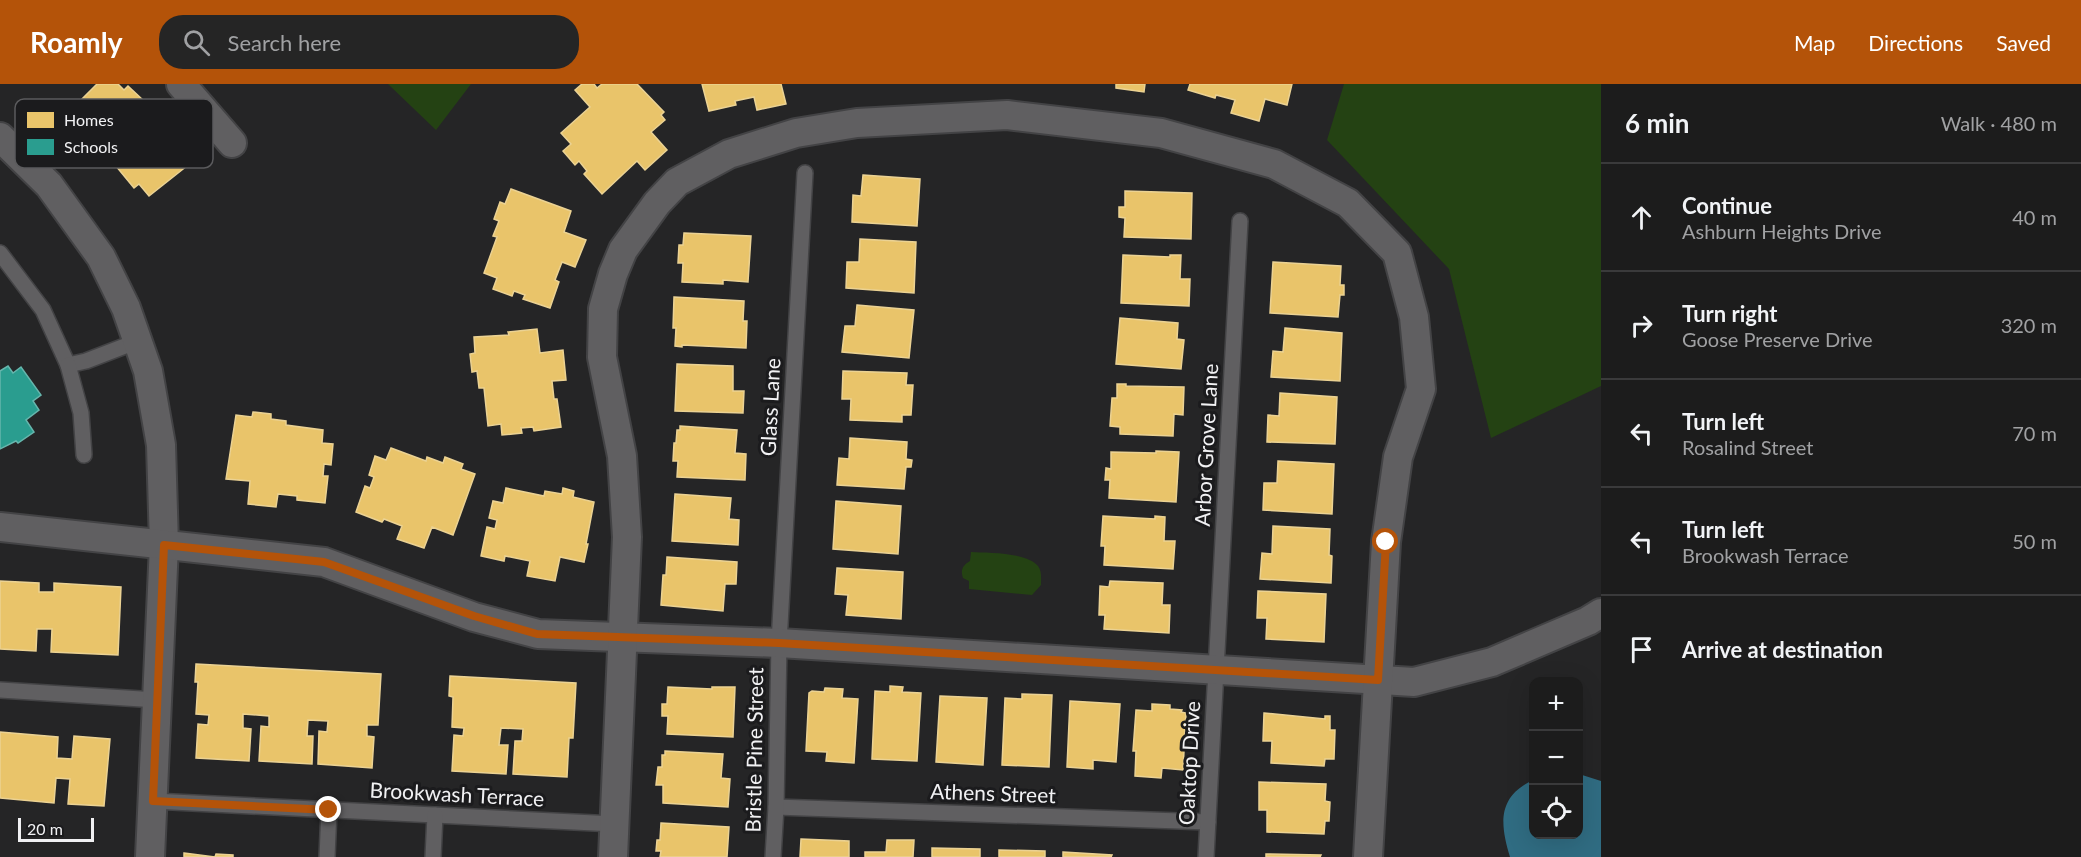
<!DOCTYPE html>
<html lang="en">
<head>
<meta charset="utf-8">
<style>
	:root { --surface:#1c1c1c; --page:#252525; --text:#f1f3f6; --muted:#a0a1a3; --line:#3a3a3b; --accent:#b45309 }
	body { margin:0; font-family:Lato,sans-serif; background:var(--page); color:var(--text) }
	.controls { position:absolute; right:18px; bottom:18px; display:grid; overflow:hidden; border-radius:12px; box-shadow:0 6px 24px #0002 }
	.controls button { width:54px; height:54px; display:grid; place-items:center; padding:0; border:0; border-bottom:2px solid var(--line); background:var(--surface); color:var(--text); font:30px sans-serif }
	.scale { position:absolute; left:18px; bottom:15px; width:76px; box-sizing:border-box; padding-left:6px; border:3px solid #f1f1f3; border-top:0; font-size:16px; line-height:21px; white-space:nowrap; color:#f1f1f3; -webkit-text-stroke:4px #1b1b1d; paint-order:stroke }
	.stop { position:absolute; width:18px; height:18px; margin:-14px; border:4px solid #b45309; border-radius:50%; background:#fff }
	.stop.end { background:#b45309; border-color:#fff; box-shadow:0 2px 6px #0008 }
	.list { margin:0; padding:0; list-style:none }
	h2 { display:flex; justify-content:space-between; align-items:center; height:78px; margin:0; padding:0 24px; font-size:26px }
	h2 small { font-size:20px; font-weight:400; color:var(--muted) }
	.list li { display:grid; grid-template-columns:39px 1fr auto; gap:18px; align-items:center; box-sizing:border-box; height:108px; padding:0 24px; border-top:2px solid var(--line) }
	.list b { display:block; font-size:22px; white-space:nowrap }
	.list p { margin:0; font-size:20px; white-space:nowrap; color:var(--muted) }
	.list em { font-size:20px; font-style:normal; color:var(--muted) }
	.icon { flex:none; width:33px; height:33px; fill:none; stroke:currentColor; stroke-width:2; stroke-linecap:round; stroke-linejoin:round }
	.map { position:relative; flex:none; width:1601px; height:773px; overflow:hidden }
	header { display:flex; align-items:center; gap:36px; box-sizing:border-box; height:84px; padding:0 30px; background:var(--accent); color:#fff }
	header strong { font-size:28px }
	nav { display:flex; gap:33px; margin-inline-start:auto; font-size:21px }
	.search { width:420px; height:54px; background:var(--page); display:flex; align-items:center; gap:15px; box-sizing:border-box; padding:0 21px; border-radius:24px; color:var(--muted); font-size:22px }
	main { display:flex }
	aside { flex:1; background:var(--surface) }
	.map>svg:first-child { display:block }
	.green { fill:#244213 }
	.water { fill:#306c82 }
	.homes { fill:#e9c46a; stroke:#ebd293; stroke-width:1.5 }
	.schools { fill:#2a9d8f; stroke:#66b6ad; stroke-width:1.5 }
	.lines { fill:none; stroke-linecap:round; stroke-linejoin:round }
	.service-casing { stroke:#434345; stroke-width:18 }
	.minor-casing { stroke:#434345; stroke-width:32 }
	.service { stroke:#605f61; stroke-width:15 }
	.minor { stroke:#605f61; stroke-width:28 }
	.route { stroke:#b45309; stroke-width:8 }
	.labels { text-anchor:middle; stroke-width:6; stroke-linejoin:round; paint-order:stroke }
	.street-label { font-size:21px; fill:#f1f1f3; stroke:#1b1b1d }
	.key { fill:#1b1b1d; stroke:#5b5b5d; stroke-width:1.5 }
	.key-label { font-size:16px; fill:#f1f1f3 }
</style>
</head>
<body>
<header>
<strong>Roamly</strong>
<div class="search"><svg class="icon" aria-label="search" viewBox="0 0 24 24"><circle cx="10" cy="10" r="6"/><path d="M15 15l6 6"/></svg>Search here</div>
<nav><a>Map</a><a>Directions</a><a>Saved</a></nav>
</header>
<main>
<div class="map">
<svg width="1601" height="773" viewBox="0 0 1601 773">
	<rect width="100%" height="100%" fill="#252526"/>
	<g class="green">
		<path d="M388,0H471L436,46Z"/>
		<path d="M1344,0H1601V302L1491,354L1449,185L1327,56Z"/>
		<path d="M971,468C987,469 1027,468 1038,482C1042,487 1041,495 1041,501L1032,511L969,505V497L963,494C960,486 963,481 970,477Z"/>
	</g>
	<path class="water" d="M1579,690L1601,697V773H1510C1500,740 1497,713 1533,696L1534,750H1578Z"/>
	<g class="homes">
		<path d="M97,0H118L124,6L128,2L144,17L105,56L93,45L88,50L67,30Z"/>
		<path d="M582,0H594L597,4L602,0H637L664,28L661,31L665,36L651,48L667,66L645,86L637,77L602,110L584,90L587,87L579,77L575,81L563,67L571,60L561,49L590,23L575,6Z"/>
		<path d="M702,0H781L786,20L757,26L754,13L735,17L736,21L709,27Z"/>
		<path d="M1116,0H1145L1144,8L1116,4Z"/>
		<path d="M1190,0H1292L1287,21L1265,15L1259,37L1231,29L1235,16L1216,11L1215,14L1188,6Z"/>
		<path d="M159,47L175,66L179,63L192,78L149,112L139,100L134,104L116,82Z"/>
		<path d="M863,91L920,95L917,142L852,138L853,111L861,112Z"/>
		<path d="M511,105L571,127L564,148L586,156L575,183L562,178L555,196L559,198L550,224L523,215L525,211L514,207L512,212L493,205L497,194L484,189L497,153L493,152L499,137L494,135L500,118L505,120Z"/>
		<path d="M1125,107L1192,109L1191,155L1124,153L1125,134L1119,133V123H1125Z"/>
		<path d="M684,149L751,152L748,198L723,196V200L682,198L683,179H678L679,161H683Z"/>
		<path d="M860,155L916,158L914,209L846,204L847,178H859Z"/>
		<path d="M1123,171L1170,173V171H1181L1180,195H1190L1189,222L1121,219Z"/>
		<path d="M1273,178L1341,182L1340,201H1344V211H1340L1338,233L1270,229Z"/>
		<path d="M674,213L744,217L743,237H747L746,264L682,261V263L675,262L676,244H673Z"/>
		<path d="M857,221L914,226L909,274L842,268L845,242H855Z"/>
		<path d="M1120,234L1178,239L1177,255L1184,256L1181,285L1116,280Z"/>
		<path d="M1285,244L1342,249L1340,297L1271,293L1273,267L1283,268Z"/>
		<path d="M537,245L540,269L563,266L566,296L552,297L554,315H557L561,343L534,347L533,343L521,344L522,349L502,351L501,340L488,342L484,304H479L477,287L472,288L470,270L475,269L474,253L509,251L508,248Z"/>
		<path d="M677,280L733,282V307H744L743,329L675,327Z"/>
		<path d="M843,287L907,289L906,301H913L911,331H902V338L850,336L851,315H842Z"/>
		<path d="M1117,300H1126V302L1184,303L1183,331L1174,330L1173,352L1120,350V343L1110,342L1112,314H1117Z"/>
		<path d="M1280,309L1337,313L1335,360L1267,358L1268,331L1279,332Z"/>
		<path d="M253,328L271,330V335L286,337V341L323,346L322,359L333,360L331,381L324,380L323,392H328L325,419L297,416V412L278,410L276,423L248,420L250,397L226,395L236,331L252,333Z"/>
		<path d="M680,342L737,346L735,369L746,370L745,396L677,393L678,377H673L674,359H676L677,346H680Z"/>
		<path d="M850,354L907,358L906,375L912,376L911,383H906L904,405L837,401L839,374L849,375Z"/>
		<path d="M391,364L426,377L427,373L443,379L445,373L463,380L461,385L475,390L453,451L432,443L424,464L397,455L402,442L384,435L382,438L356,428L365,402L370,404L374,393L369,391L375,372L386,376Z"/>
		<path d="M1156,367L1179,368L1176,418L1109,414L1110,396H1105L1106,384L1111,385V368L1156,369Z"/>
		<path d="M1278,377L1334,380L1332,430L1263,426L1264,399H1277Z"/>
		<path d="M506,404L544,412L545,407L562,410L563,404L574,407L573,413L594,418L586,460H588L584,478L560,473L555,497L527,492L530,477L505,472L504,477L481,472L487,443L495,445L497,436L489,434L493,417L503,419Z"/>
		<path d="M675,410L731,414L729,435L739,436L738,461L672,457Z"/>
		<path d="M836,417L901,422L898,470L833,465Z"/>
		<path d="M1103,432L1155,435V432L1165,433L1164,457H1175L1173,485L1104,481L1105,462H1101Z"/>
		<path d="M1273,442L1330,445L1329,471L1332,472L1331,499L1260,495L1262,469L1272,470Z"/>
		<path d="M667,473L737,478L736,500H725L723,527L661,521L663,491H666Z"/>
		<path d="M837,484L903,488L901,535L846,531L848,511L835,510Z"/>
		<path d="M0,497L39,499V508H54V499L121,503L118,571L51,568L52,545H37L36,567L0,565Z"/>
		<path d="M1110,497L1163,499L1162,521H1170L1169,549L1104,545L1105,531H1099L1100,502L1109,503Z"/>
		<path d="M1258,507L1326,510L1324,558L1266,555L1267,534H1257Z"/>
		<path d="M196,580L381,590L378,641H367V652L374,653L372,684L318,680L319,647L327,648L328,637L308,636L307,652H313L312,680L259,677L261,642L269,643V632L243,630V644L251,645L249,677L196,674L198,640L208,641L209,631L196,630L198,598H195Z"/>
		<path d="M450,592L576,599L573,654H569L567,693L513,690L515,657H522L523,645L501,644L499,661H508L506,690L452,687L454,651L463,652L464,644L452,643L453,613L449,612Z"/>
		<path d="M890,602L903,603L902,608L921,609L917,677L872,675L875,607L890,608Z"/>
		<path d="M668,603L712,605V603H735L733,653L667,650L668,632H662V620H667Z"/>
		<path d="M825,604L843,605L842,614L858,615L854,679L826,677L827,668L806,667L809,609L812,607L824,608Z"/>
		<path d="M1022,610L1052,611L1049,683L1002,681L1005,614L1022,615Z"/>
		<path d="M940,612L987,614L983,681L936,678Z"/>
		<path d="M1070,617L1120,620L1116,678L1093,676V685L1067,683Z"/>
		<path d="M1152,620L1170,621V625L1182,626L1181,628L1186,629L1183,686L1162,684L1161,694L1135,692L1136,667H1133L1136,626L1152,627Z"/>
		<path d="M1264,629L1325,635V632H1330V646H1335L1334,675H1325L1324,682L1271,679L1272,657H1263Z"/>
		<path d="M0,648L58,653L57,674L72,675L74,652L110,655L104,722L68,720L70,695L56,694L54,719L0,714Z"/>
		<path d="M665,667L723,670L721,694L730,695L728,723L663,719V701H656L658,683H662V671H665Z"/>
		<path d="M1259,698L1326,700L1325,717L1330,718L1329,737H1325L1324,750L1267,748V726H1259Z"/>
		<path d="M661,739L729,743L727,773H660L661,767H656L657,756H660Z"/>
		<path d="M801,755L849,757V773H800Z"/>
		<path d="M887,756H914L913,773H865V768H886Z"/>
		<path d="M932,764L980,765V773H932Z"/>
		<path d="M999,766L1045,767V773H999Z"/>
		<path d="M1063,768L1112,771L1111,773H1063Z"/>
		<path d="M184,769L215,773L216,770L233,771V773H184Z"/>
		<path d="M1266,770L1321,771L1320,773H1266Z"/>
	</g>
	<path class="schools" d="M8,282L13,289L21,283L41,311L33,317L39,326L26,336L34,348L18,359L16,357L0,365V287Z"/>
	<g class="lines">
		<g class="service-casing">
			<g id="service">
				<path d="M0,169L43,226L68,281L86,277L138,257"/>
				<path d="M68,281L81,329L84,371"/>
				<path d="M0,606L157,616"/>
				<path d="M153,717L615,740"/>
				<path d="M776,723L1208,738"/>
				<path d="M327,773L329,726"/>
				<path d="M433,773L435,731"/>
				<path d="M773,773L776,723L779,559L805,89"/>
				<path d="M1206,773L1240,137"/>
			</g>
		</g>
		<g class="minor-casing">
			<g id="minor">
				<path d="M181,0L232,59"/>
				<path d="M0,53L49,101L101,173L126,224L148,287L161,361L164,461L150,773"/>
				<path d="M0,443L324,478L474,533L538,550L779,559L1414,598L1492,578L1588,537L1601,529"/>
				<path d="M613,773L627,453L622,372L602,273L603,225L613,190L623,166L657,119L677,98L729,70L796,49L857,39L1007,31L1161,49L1274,80L1348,119L1397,169L1414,233L1421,305L1398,373L1386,458L1368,773"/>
			</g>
		</g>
		<use href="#service" class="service"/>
		<use href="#minor" class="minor"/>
	</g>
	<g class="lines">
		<path class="route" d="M329,726L153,717L164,461L324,478L474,532L537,550L779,559L1378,596L1386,458"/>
	</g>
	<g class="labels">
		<g class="street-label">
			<text transform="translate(771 323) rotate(-87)" y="7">Glass Lane</text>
			<text transform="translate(1207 361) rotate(-87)" y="7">Arbor Grove Lane</text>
			<text transform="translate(755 666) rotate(-89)" y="7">Bristle Pine Street</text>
			<text transform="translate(1190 679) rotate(-87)" y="7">Oaktop Drive</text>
			<text transform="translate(993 710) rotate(2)" y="7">Athens Street</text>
			<text transform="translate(457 711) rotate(3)" y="7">Brookwash Terrace</text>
		</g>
	</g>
	<rect x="15" y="15" width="198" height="69" rx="9" class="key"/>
	<rect x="27" y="28" width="27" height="16" fill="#e9c46a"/>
	<rect x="27" y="55" width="27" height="16" fill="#2a9d8f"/>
	<g class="key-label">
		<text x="64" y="42">Homes</text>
		<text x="64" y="69">Schools</text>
	</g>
</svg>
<div class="controls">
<button>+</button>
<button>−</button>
<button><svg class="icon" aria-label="locate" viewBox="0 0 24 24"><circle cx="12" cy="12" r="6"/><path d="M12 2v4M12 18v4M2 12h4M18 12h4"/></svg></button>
</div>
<div class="scale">20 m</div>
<div class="stop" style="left:1386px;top:458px"></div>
<div class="stop end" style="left:329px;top:726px"></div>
</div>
<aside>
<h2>6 min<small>Walk · 480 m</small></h2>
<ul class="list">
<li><svg class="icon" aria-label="ahead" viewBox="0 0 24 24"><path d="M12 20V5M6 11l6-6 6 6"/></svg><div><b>Continue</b><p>Ashburn Heights Drive</p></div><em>40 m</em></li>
<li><svg class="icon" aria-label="right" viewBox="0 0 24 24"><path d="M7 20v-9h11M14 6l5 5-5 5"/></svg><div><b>Turn right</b><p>Goose Preserve Drive</p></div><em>320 m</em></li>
<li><svg class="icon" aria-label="left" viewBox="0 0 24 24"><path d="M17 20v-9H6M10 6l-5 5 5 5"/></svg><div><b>Turn left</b><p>Rosalind Street</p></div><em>70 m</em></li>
<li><svg class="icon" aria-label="left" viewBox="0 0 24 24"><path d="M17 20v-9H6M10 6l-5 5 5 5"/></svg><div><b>Turn left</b><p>Brookwash Terrace</p></div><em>50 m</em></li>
<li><svg class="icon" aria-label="arrive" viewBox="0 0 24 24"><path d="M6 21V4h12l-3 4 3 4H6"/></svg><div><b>Arrive at destination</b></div></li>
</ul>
</aside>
</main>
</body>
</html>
